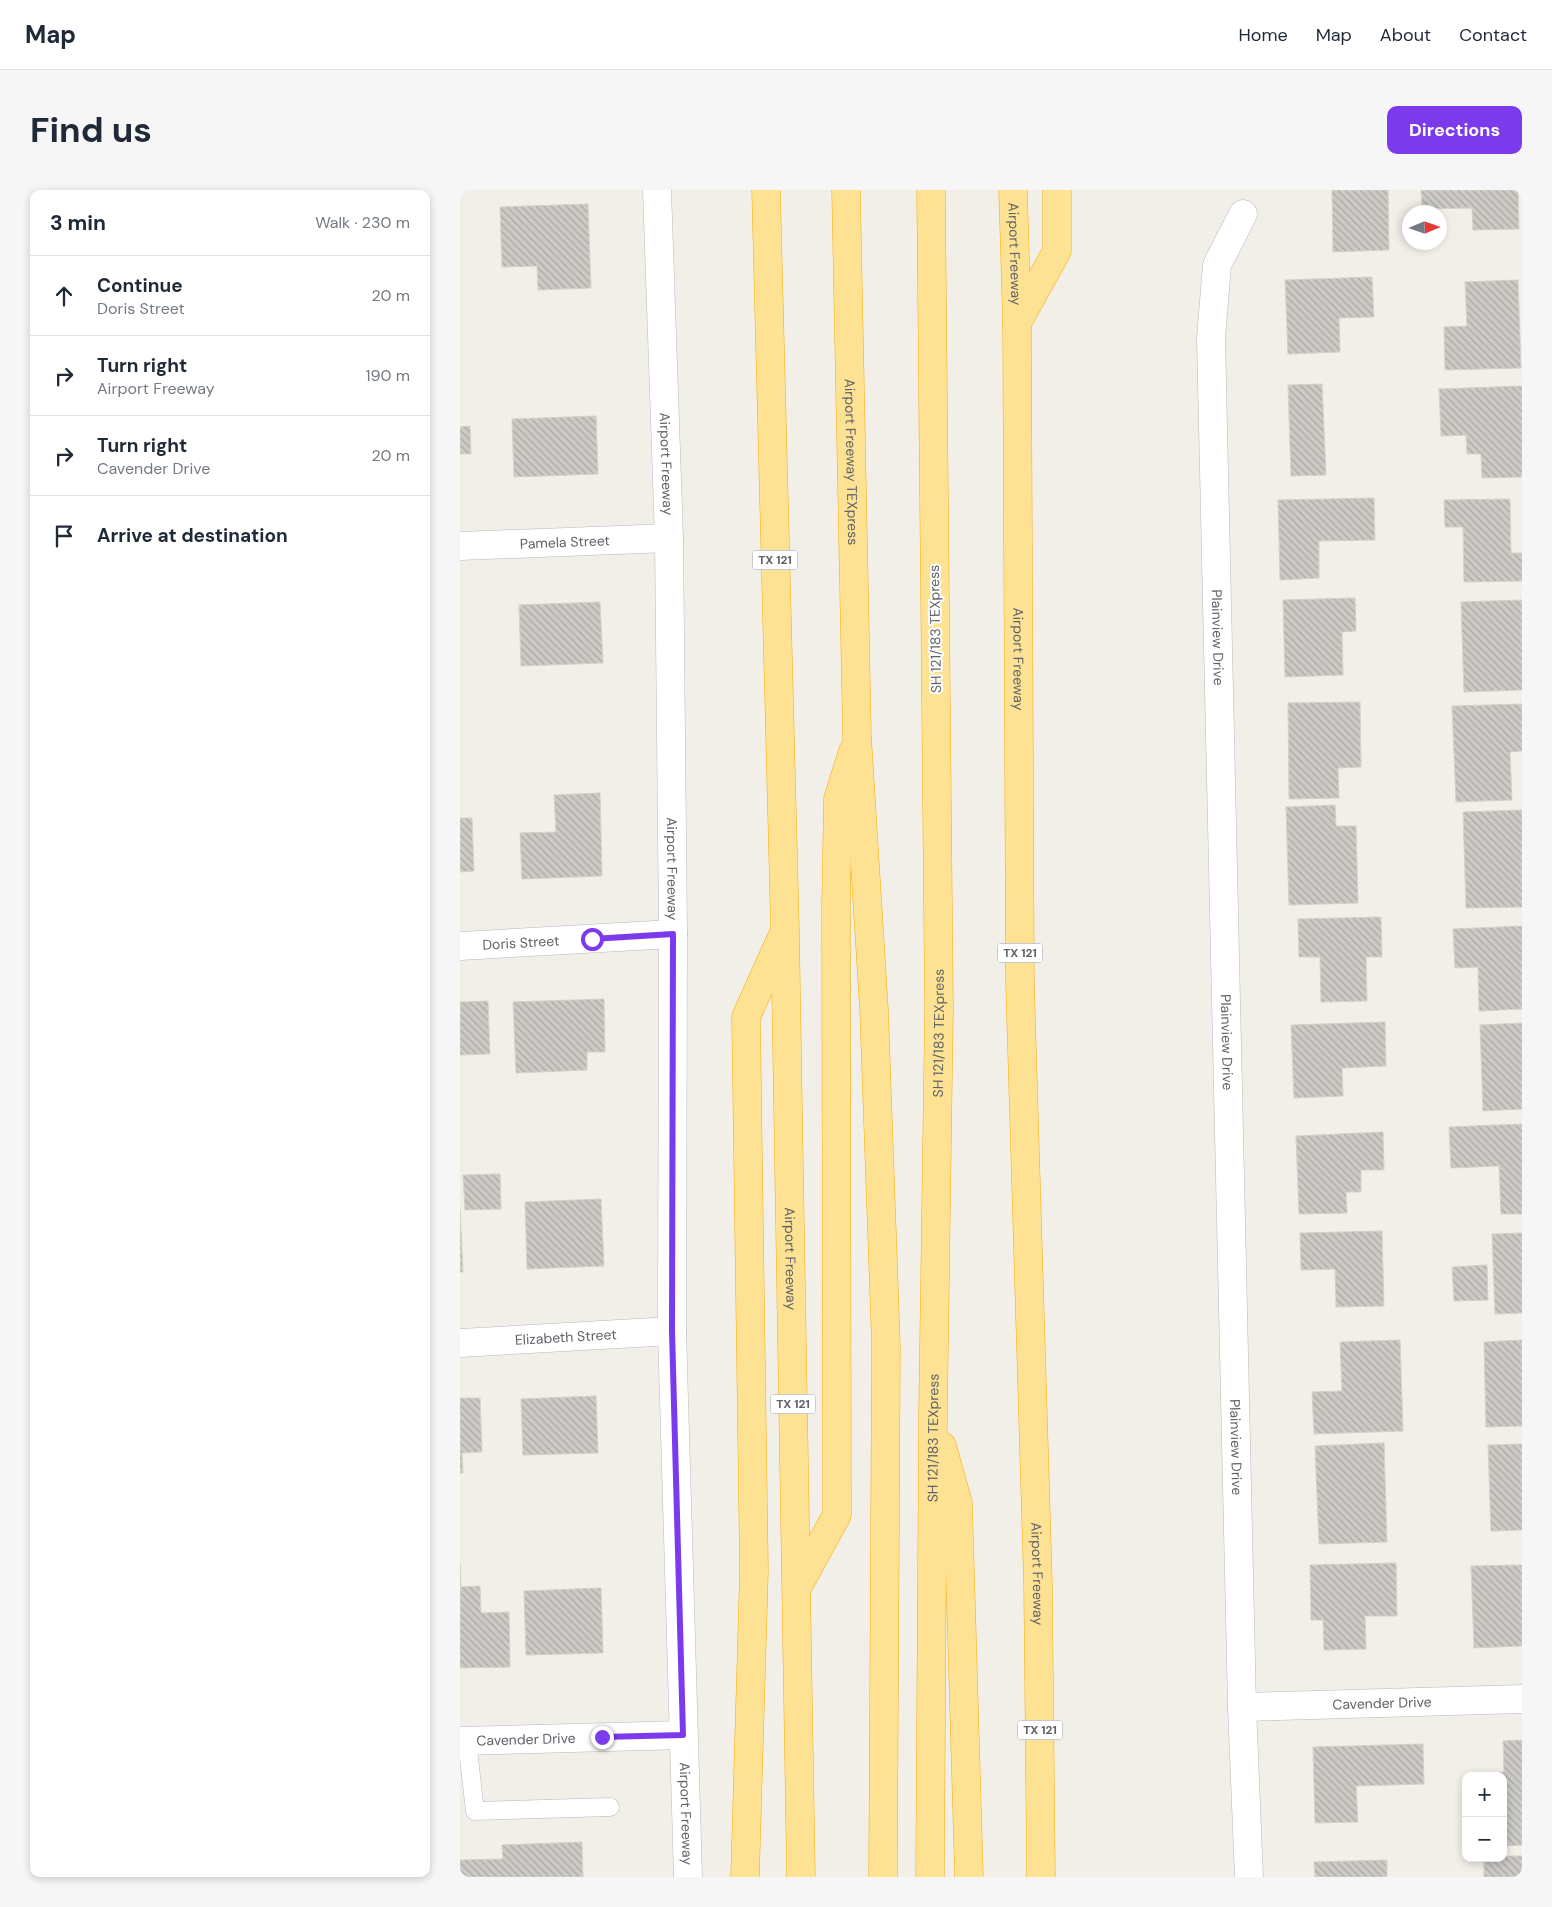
<!DOCTYPE html>
<html lang="en">
<head>
<meta charset="utf-8">
<style>
	:root { --surface:#fff; --page:#f6f6f7; --text:#1f2937; --muted:#747a83; --line:#e0e1e3; --accent:#7c3aed }
	body { margin:0; font-family:"DM Sans",sans-serif; background:var(--page); color:var(--text) }
	.controls { position:absolute; right:15px; bottom:15px; display:grid; overflow:hidden; border-radius:10px; box-shadow:0 2px 8px #0003 }
	.controls button { width:45px; height:45px; display:grid; place-items:center; padding:0; border:0; border-bottom:1px solid var(--line); background:var(--surface); color:var(--text); font:25px sans-serif }
	.compass { position:absolute; left:942px; top:15px; width:45px; height:45px; border-radius:50%; background:var(--surface); box-shadow:0 2px 8px #0003; rotate:88deg }
	.stop { position:absolute; width:15px; height:15px; margin:-11px; border:4px solid #7c3aed; border-radius:50%; background:#fff }
	.stop.end { background:#7c3aed; border-color:#fff; box-shadow:0 1px 5px #0008 }
	.list { margin:0; padding:0; list-style:none }
	h2 { display:flex; justify-content:space-between; align-items:center; height:65px; margin:0; padding:0 20px; font-size:21px }
	h2 small { font-size:16px; font-weight:400; color:var(--muted) }
	.list li { display:grid; grid-template-columns:32px 1fr auto; gap:15px; align-items:center; box-sizing:border-box; height:80px; padding:0 20px; border-top:1px solid var(--line) }
	.list b { display:block; font-size:19px; white-space:nowrap }
	.list p { margin:0; font-size:16px; white-space:nowrap; color:var(--muted) }
	.list em { font-size:16px; font-style:normal; color:var(--muted) }
	.icon { flex:none; width:28px; height:28px; fill:none; stroke:currentColor; stroke-width:2; stroke-linecap:round; stroke-linejoin:round }
	.map { position:relative; flex:none; width:1062px; height:1687px; overflow:hidden; border-radius:10px }
	header { display:flex; align-items:center; gap:30px; box-sizing:border-box; height:70px; padding:0 25px; background:var(--surface); border-bottom:1px solid var(--line) }
	header strong { font-size:24px }
	nav { display:flex; gap:28px; margin-inline-start:auto; font-size:18px }
	.intro { display:flex; align-items:center; justify-content:space-between; box-sizing:border-box; height:120px; padding:0 30px }
	h1 { margin:0; font-size:35px }
	.button { padding:12px 22px; border-radius:10px; background:var(--accent); color:#fff; font-size:18px; font-weight:700 }
	main { display:flex; gap:30px; padding:0 30px }
	aside { flex:1; background:var(--surface); border-radius:10px; box-shadow:0 2px 8px #0003 }
	.map>svg:first-child { display:block }
	.building { fill:url(#building-back-hatch); stroke:#d6d1c6 }
	.lines { fill:none; stroke-linecap:round; stroke-linejoin:round }
	.service-casing { stroke:#b5b8bc; stroke-width:19 }
	.minor-casing { stroke:#b5b8bc; stroke-width:29 }
	.secondary-casing { stroke:#b6babf; stroke-width:29 }
	.motorway-casing { stroke:#f9ab00; stroke-width:29 }
	.service { stroke:#fff; stroke-width:18 }
	.minor { stroke:#fff; stroke-width:28 }
	.secondary { stroke:#fff; stroke-width:28 }
	.motorway { stroke:#fde293; stroke-width:28 }
	.route { stroke:#7c3aed; stroke-width:6 }
	.labels { text-anchor:middle; stroke-width:4; stroke-linejoin:round; paint-order:stroke }
	.shield { fill:#fff; stroke:#8f9295; stroke-width:1 }
	.shield-label { font-size:12px; font-weight:bold; fill:#5f6368 }
	.street-label { font-size:14px; fill:#5f6368; stroke:#fff }
</style>
</head>
<body>
<header>
<strong>Map</strong>
<nav><a>Home</a><a>Map</a><a>About</a><a>Contact</a></nav>
</header>
<div class="intro"><h1>Find us</h1><a class="button">Directions</a></div>
<main>
<aside>
<h2>3 min<small>Walk · 230 m</small></h2>
<ul class="list">
<li><svg class="icon" aria-label="ahead" viewBox="0 0 24 24"><path d="M12 20V5M6 11l6-6 6 6"/></svg><div><b>Continue</b><p>Doris Street</p></div><em>20 m</em></li>
<li><svg class="icon" aria-label="right" viewBox="0 0 24 24"><path d="M7 20v-9h11M14 6l5 5-5 5"/></svg><div><b>Turn right</b><p>Airport Freeway</p></div><em>190 m</em></li>
<li><svg class="icon" aria-label="right" viewBox="0 0 24 24"><path d="M7 20v-9h11M14 6l5 5-5 5"/></svg><div><b>Turn right</b><p>Cavender Drive</p></div><em>20 m</em></li>
<li><svg class="icon" aria-label="arrive" viewBox="0 0 24 24"><path d="M6 21V4h12l-3 4 3 4H6"/></svg><div><b>Arrive at destination</b></div></li>
</ul>
</aside>
<div class="map">
<svg width="1062" height="1687" viewBox="0 0 1062 1687">
	<defs>
		<pattern id="building-back-hatch" width="6" height="6" patternUnits="userSpaceOnUse" patternTransform="scale(1.25)"><rect width="6" height="6" fill="#cccac5"/><path d="M-1 5l2 2M0 0l6 6M5-1l2 2" fill="none" stroke="#a9a8a4"/></pattern>
	</defs>
	<rect width="100%" height="100%" fill="#f1efe8"/>
	<g class="building">
		<path d="M872,0H928L929,60L873,62Z"/>
		<path d="M961,0H1058L1059,39L1013,40L1012,18L962,19Z"/>
		<path d="M128,14L131,98L78,100L77,76L42,77L40,17Z"/>
		<path d="M912,87L914,127L879,128L880,162L828,164L825,90Z"/>
		<path d="M1058,90L1061,178L985,180L984,137L1007,136L1005,92Z"/>
		<path d="M862,194L866,285L831,286L828,195Z"/>
		<path d="M1062,196V287L1022,288L1021,264H1007L1006,245L981,246L979,199Z"/>
		<path d="M136,226L138,284L54,287L52,229Z"/>
		<path d="M10,236L11,264H0V237Z"/>
		<path d="M914,308L915,350L859,351V388L820,390L818,310Z"/>
		<path d="M1050,309L1051,363H1062V391L1004,392L1003,337H985L984,310Z"/>
		<path d="M895,408L896,441L882,442L883,485L825,487L823,410Z"/>
		<path d="M1062,410V500L1004,502L1001,412Z"/>
		<path d="M140,412L143,473L61,476L59,415Z"/>
		<path d="M900,512L901,577L878,578L879,608L829,609L828,513Z"/>
		<path d="M1062,514V561L1050,562L1052,610L996,612L992,516Z"/>
		<path d="M140,603L142,686L62,689L60,643L96,642L94,605Z"/>
		<path d="M875,615L876,636H896L898,713L829,715L826,617Z"/>
		<path d="M1062,620V717L1006,718L1003,622Z"/>
		<path d="M0,628H12L14,681L0,682Z"/>
		<path d="M921,727L922,767H906L907,811L861,812L860,767H839L838,729Z"/>
		<path d="M1062,736V819L1019,821L1018,777L995,778L993,739Z"/>
		<path d="M144,809L145,862H127V880L56,883L53,812Z"/>
		<path d="M28,811L30,864L0,865V812Z"/>
		<path d="M925,832L926,876L882,878L883,906L834,908L831,835Z"/>
		<path d="M1062,833V919L1023,921L1020,835Z"/>
		<path d="M1062,934V1024H1041L1039,976L991,978L989,937Z"/>
		<path d="M923,942L924,980H901V1002H886L887,1023L839,1024L836,946Z"/>
		<path d="M40,984L41,1019L5,1020L3,985Z"/>
		<path d="M141,1009L144,1076L67,1079L65,1012Z"/>
		<path d="M0,1019L3,1082H0Z"/>
		<path d="M922,1041L924,1116L876,1117L875,1079L841,1080L840,1043Z"/>
		<path d="M1062,1043V1123L1035,1124L1032,1044Z"/>
		<path d="M1027,1075L1028,1110L994,1111L992,1077Z"/>
		<path d="M940,1150L943,1241L854,1244L852,1202L882,1201L880,1152Z"/>
		<path d="M1062,1150V1236L1026,1237L1024,1152Z"/>
		<path d="M136,1206L138,1263L63,1265L61,1209Z"/>
		<path d="M0,1208H20L22,1262L2,1263L3,1283H0Z"/>
		<path d="M924,1253L927,1352L859,1354L855,1256Z"/>
		<path d="M1062,1254V1340L1031,1341L1028,1255Z"/>
		<path d="M936,1373L937,1426H905L906,1459L864,1460L863,1430H851L850,1375Z"/>
		<path d="M0,1374L1,1397L20,1396L21,1423L49,1422L50,1477L0,1478Z"/>
		<path d="M1062,1375V1456L1014,1458L1011,1376Z"/>
		<path d="M141,1398L143,1463L66,1465L64,1401Z"/>
		<path d="M1062,1550V1655L1043,1656V1586H1028V1583L1044,1582L1043,1551Z"/>
		<path d="M963,1554L964,1594L896,1596L898,1632L855,1633L853,1557Z"/>
		<path d="M122,1652L123,1687H0V1670L43,1669L42,1655Z"/>
		<path d="M1043,1666H1062V1687H1024V1668H1043Z"/>
		<path d="M927,1670V1687H855L854,1672Z"/>
	</g>
	<g class="lines">
		<g class="service-casing">
			<path id="service" d="M7,1551L15,1621L150,1617"/>
		</g>
		<g class="minor-casing">
			<g id="minor">
				<path id="s1" d="M783,24L757,75L751,148L782,1517L789,1687"/>
				<path id="s2" d="M0,356L209,348"/>
				<path id="s3" d="M0,756L213,744"/>
				<path id="s4" d="M0,1153L212,1141"/>
				<path id="s5" d="M782,1517L1062,1509"/>
				<path id="s6" d="M0,1551L223,1545"/>
			</g>
		</g>
		<g class="secondary-casing">
			<g id="secondary">
				<path id="s7" d="M197,0L209,348L213,744L212,1141L228,1687"/>
			</g>
		</g>
		<g class="motorway-casing">
			<g id="motorway">
				<path id="s8" d="M306,0L325,740L341,1687"/>
				<path id="s9" d="M386,0L397,546L414,820L426,1156L423,1687"/>
				<path id="s10" d="M553,0L557,133L560,794L578,1393L581,1687"/>
				<path d="M557,133L597,61V0"/>
				<path d="M482,1256L498,1313L509,1687"/>
				<path d="M338,1396L377,1325L376,714L378,609L393,561"/>
				<path d="M285,1687L294,1381L286,827L321,749"/>
				<path id="s11" d="M470,1687L473,1224L479,819L471,0"/>
			</g>
		</g>
		<use href="#service" class="service"/>
		<use href="#minor" class="minor"/>
		<use href="#secondary" class="secondary"/>
		<use href="#motorway" class="motorway"/>
	</g>
	<g class="lines">
		<path class="route" d="M132,749L213,744L212,1141L223,1545L142,1547"/>
	</g>
	<g class="labels">
		<g class="shield">
			<rect x="292.5" y="360.5" width="45" height="19" rx="4"/>
			<rect x="537.5" y="753.5" width="45" height="19" rx="4"/>
			<rect x="310.5" y="1204.5" width="45" height="19" rx="4"/>
			<rect x="557.5" y="1530.5" width="45" height="19" rx="4"/>
		</g>
		<g class="shield-label">
			<text x="315" y="374">TX 121</text>
			<text x="560" y="767">TX 121</text>
			<text x="333" y="1218">TX 121</text>
			<text x="580" y="1544">TX 121</text>
		</g>
		<g class="street-label">
			<text dy="5" stroke="none"><textPath href="#s10" startOffset="64">Airport Freeway</textPath></text>
			<text dy="5" stroke="none"><textPath href="#s9" startOffset="272">Airport Freeway TEXpress</textPath></text>
			<text dy="5" stroke="none"><textPath href="#s7" startOffset="274">Airport Freeway</textPath></text>
			<text dy="5" stroke="none"><textPath href="#s2" startOffset="105">Pamela Street</textPath></text>
			<text transform="translate(475 439) rotate(-91)" y="5">SH 121/183 TEXpress</text>
			<text dy="5" stroke="none"><textPath href="#s1" startOffset="430">Plainview Drive</textPath></text>
			<text dy="5" stroke="none"><textPath href="#s10" startOffset="469">Airport Freeway</textPath></text>
			<text dy="5" stroke="none"><textPath href="#s7" startOffset="679">Airport Freeway</textPath></text>
			<text dy="5" stroke="none"><textPath href="#s3" startOffset="61">Doris Street</textPath></text>
			<text dy="5" stroke="none"><textPath href="#s11" startOffset="844">SH 121/183 TEXpress</textPath></text>
			<text dy="5" stroke="none"><textPath href="#s1" startOffset="835">Plainview Drive</textPath></text>
			<text dy="5" stroke="none"><textPath href="#s8" startOffset="1069">Airport Freeway</textPath></text>
			<text dy="5" stroke="none"><textPath href="#s4" startOffset="106">Elizabeth Street</textPath></text>
			<text dy="5" stroke="none"><textPath href="#s11" startOffset="439">SH 121/183 TEXpress</textPath></text>
			<text dy="5" stroke="none"><textPath href="#s1" startOffset="1240">Plainview Drive</textPath></text>
			<text dy="5" stroke="none"><textPath href="#s10" startOffset="1384">Airport Freeway</textPath></text>
			<text dy="5" stroke="none"><textPath href="#s5" startOffset="140">Cavender Drive</textPath></text>
			<text dy="5" stroke="none"><textPath href="#s6" startOffset="66">Cavender Drive</textPath></text>
			<text dy="5" stroke="none"><textPath href="#s7" startOffset="1624">Airport Freeway</textPath></text>
		</g>
	</g>
</svg>
<div class="controls">
<button>+</button>
<button>−</button>
</div>
<svg class="compass" viewBox="-18 -18 36 36"><path d="M0-13l5 13h-10z" fill="#e53935"/><path d="M0 13l5-13h-10z" fill="#747a83"/></svg>
<div class="stop" style="left:132px;top:749px"></div>
<div class="stop end" style="left:142px;top:1547px"></div>
</div>
</main>
</body>
</html>
